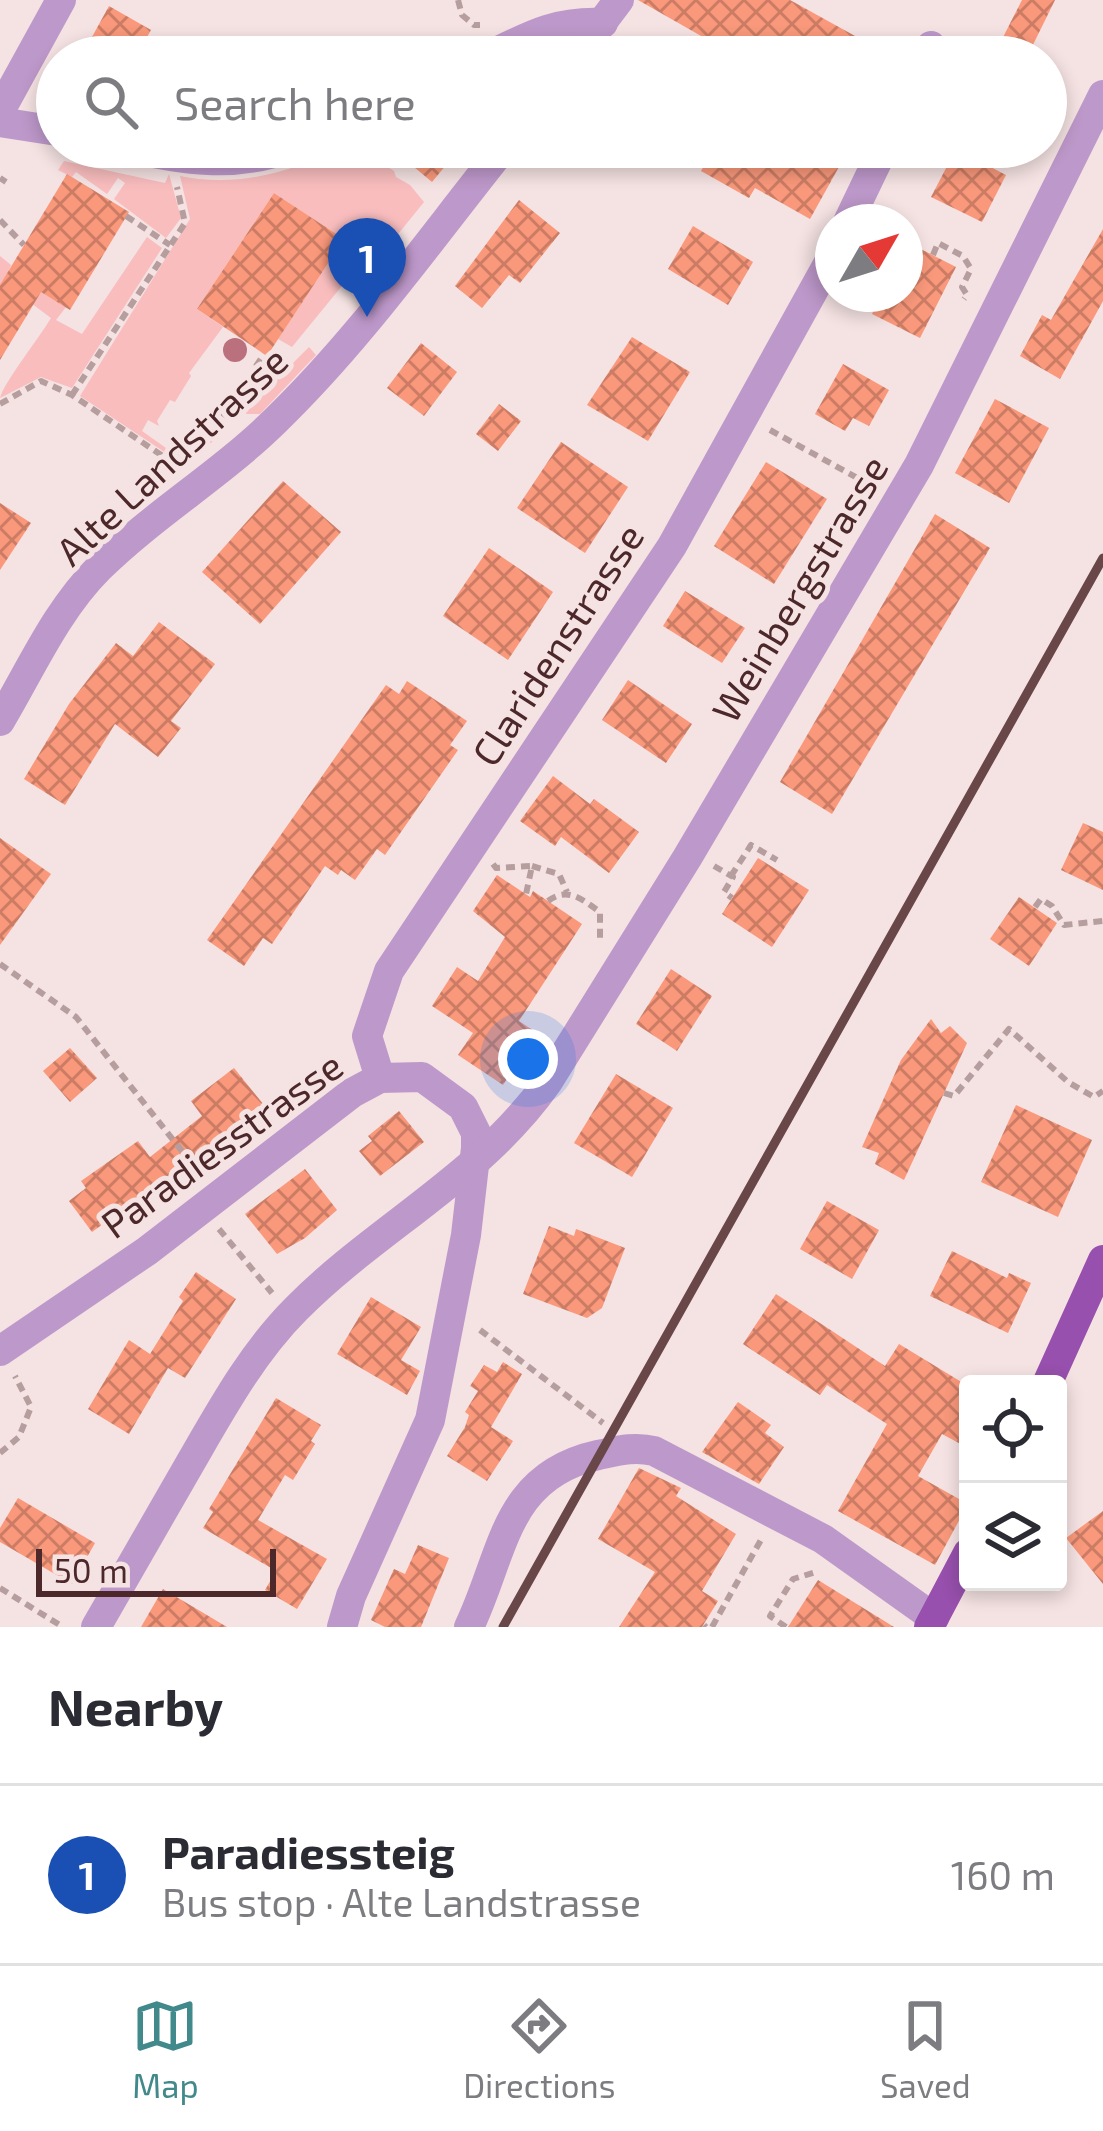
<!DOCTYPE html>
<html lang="en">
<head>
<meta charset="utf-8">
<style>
	:root { --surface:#fff; --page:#f7f7f7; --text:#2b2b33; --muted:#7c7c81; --line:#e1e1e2; --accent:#41898a }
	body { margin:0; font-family:"Exo 2",sans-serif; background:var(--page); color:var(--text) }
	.controls { position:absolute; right:36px; bottom:36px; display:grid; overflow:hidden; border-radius:12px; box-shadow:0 6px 18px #0003 }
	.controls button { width:108px; height:108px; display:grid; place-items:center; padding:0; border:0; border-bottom:3px solid var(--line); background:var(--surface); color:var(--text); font:60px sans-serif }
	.compass { position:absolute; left:815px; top:204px; width:108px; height:108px; border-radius:50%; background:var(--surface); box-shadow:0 6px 18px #0003; rotate:51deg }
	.scale { position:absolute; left:36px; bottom:30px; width:240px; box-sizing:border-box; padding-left:12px; border:6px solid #4c282a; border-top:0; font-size:33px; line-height:42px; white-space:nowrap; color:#4c282a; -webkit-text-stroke:9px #f5e2e2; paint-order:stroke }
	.you { position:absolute; left:528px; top:1059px; width:42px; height:42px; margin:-30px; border:9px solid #fff; border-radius:50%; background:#1a73e8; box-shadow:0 0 0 18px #1a73e833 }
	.badge { display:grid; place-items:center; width:78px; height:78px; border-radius:50%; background:var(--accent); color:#fff; font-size:39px; font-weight:700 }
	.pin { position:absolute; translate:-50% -99px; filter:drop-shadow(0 3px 6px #0008) }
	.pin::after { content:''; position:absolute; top:63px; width:42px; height:36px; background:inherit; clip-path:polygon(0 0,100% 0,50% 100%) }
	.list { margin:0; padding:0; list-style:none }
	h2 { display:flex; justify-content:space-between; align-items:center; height:156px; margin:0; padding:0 48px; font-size:51px }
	h2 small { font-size:39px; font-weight:400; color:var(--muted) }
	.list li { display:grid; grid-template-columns:78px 1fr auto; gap:36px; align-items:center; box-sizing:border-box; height:180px; padding:0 48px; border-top:3px solid var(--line) }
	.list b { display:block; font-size:45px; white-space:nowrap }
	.list p { margin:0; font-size:39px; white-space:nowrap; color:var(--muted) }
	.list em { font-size:39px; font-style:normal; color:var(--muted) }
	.icon { flex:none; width:66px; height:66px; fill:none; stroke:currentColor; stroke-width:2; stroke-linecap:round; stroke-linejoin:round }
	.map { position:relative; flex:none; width:1103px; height:1627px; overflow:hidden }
	.search { position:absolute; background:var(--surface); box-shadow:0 6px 18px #0003; left:36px; right:36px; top:36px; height:132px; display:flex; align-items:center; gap:30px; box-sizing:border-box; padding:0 42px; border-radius:66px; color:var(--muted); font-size:45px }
	.sheet { height:336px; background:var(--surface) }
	nav { display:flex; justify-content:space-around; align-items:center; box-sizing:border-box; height:168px; border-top:3px solid var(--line); background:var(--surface); font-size:33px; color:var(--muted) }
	nav a { display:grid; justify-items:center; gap:6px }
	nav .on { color:var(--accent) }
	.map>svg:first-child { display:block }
	.green { fill:#f9bdbe }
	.building { fill:url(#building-cross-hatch) }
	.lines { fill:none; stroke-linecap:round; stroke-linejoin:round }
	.path { stroke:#b79e9e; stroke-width:6; stroke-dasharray:9 6; stroke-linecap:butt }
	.minor { stroke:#bd98ca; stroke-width:30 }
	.major { stroke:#9750ad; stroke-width:30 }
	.rail { stroke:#694749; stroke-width:9 }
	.tree { fill:#bb707d }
	.labels { text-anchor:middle; stroke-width:10; stroke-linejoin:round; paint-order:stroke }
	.street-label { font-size:39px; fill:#4c282a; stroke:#f5e2e2 }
</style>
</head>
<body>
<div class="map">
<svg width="1103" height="1627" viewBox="0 0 1103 1627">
	<defs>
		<pattern id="building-cross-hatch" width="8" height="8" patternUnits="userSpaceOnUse" patternTransform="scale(3)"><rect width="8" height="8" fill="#f9987b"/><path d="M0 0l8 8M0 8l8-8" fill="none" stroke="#cc7c65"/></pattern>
	</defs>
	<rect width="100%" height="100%" fill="#f5e2e2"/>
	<g class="green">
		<path d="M343,147H356L394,171L396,177L410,185L424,202L386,249L380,245L368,254L292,347L278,339L344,239L274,193L197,309L223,327L189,373L191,376L175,402L170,400L157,421L159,426L148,420L142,431L166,448L179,450L184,444L190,447L206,424L217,438L184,465L80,396L190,219L180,176C236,188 293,172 343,147Z"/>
		<path d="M64,161L165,183L169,174L181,218L166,238L114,199L125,183L118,178L107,194L76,172L72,177L58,170Z"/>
		<path d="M147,237L162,248L72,388L41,377L0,398C4,382 40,337 51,318L31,303L0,294V256L11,265L8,272L66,307L56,320L82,334Z"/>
		<path d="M309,347L316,355L260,414H247L236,407L274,350L291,362L288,368Z"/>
	</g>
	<g class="building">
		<path d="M638,0H790L893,57H738Z"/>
		<path d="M1022,0H1055L1027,57H993Z"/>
		<path d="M109,6L151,30L136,57H81Z"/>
		<path d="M390,147H461L432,182Z"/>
		<path d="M715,147H850L810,219L755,188L749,198L701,171Z"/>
		<path d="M956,149L1006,175L982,222L931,197Z"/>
		<path d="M67,174L129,212L70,310L41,292L0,360V285Z"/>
		<path d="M274,193L344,239L267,356L197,309Z"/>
		<path d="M519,200L560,233L520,283L509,275L482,308L455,286Z"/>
		<path d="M693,226L753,262L728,305L668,269Z"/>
		<path d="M1103,229V301L1060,379L1020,356L1042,315L1051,320Z"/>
		<path d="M905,241L956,267L920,338L872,314L882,294H905Z"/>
		<path d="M632,337L690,372L648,441L587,405Z"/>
		<path d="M421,343L457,372L424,416L387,388Z"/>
		<path d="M843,364L889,390L869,426L853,418L845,431L815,414Z"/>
		<path d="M995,399L1049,428L1009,503L955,473Z"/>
		<path d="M499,404L521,421L498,451L476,434Z"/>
		<path d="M561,442L628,487L585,553L517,508Z"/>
		<path d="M766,462L827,499L774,584L714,546Z"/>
		<path d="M283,481L341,532L260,624L202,572Z"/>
		<path d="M0,503L31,523L0,570Z"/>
		<path d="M935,514L990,548L832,814L780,782Z"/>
		<path d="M489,548L553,592L508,660L443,616Z"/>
		<path d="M685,591L745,628L722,663L663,626Z"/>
		<path d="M159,622L215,664L171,721L181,728L158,757L115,724L65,805L24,779L69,704L116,643L133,656Z"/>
		<path d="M628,680L692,724L666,763L602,720Z"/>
		<path d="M407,681L467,721L450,745L458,750L385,855L377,849L355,880L341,870L338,875L325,866L272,944L263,938L244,966L207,940L386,685L399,694Z"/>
		<path d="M553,776L590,804L594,799L639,832L609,873L561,837L555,846L520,821Z"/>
		<path d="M1083,823L1103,832V890L1061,870Z"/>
		<path d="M0,838L51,874L0,945Z"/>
		<path d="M758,858L809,890L772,947L722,914Z"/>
		<path d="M497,875L530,897L533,891L582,924L519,1021L537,1033L503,1085L458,1055L473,1033L432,1006L457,967L478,981L505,937L473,911Z"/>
		<path d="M1019,897L1057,923L1029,966L990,939Z"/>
		<path d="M671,969L712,996L677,1051L636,1024Z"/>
		<path d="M931,1019L941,1033L950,1026L967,1043L904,1180L875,1164L879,1153L862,1147L901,1060Z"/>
		<path d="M70,1048L97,1078L70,1102L43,1071Z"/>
		<path d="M234,1068L264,1105L195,1163L192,1160L92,1232L69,1201L86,1188L81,1181L138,1141L150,1157L202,1116L191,1101Z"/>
		<path d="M616,1074L673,1108L632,1177L574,1143Z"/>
		<path d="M1016,1105L1092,1140L1058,1217L981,1182Z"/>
		<path d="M399,1111L424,1142L380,1176L359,1151L372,1141L368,1136Z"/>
		<path d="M305,1169L337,1210L305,1238L277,1254L245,1214Z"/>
		<path d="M827,1201L879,1230L852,1279L800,1249Z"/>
		<path d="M549,1226L574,1236L576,1229L625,1248L602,1308L587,1318L523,1294Z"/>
		<path d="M952,1251L1007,1278L1009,1273L1031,1283L1008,1333L930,1296Z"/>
		<path d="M196,1272L236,1299L185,1378L168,1368L129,1434L88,1409L129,1340L150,1354L183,1301L179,1297Z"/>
		<path d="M776,1294L885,1366L899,1344L968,1386V1448L942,1434L918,1476L968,1504L935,1565L838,1511L887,1424L827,1385L820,1395L743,1344Z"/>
		<path d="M371,1297L421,1327L401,1360L420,1371L407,1395L337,1354Z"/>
		<path d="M503,1362L522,1374L491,1427L513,1441L487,1481L447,1456L465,1427L469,1415L465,1412L478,1391L470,1386L484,1365L497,1372Z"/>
		<path d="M276,1398L321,1425L311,1441L315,1444L293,1480L285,1475L258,1520L327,1559L297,1609L265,1590L276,1571L203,1528L213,1512L209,1509Z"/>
		<path d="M738,1402L771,1425L765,1433L784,1447L759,1484L702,1452Z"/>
		<path d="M639,1468L681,1488L676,1496L736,1534L702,1591L718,1601L702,1627H619L655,1572L598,1539Z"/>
		<path d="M18,1498L95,1543L72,1584L0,1542V1528Z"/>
		<path d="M1103,1511V1584L1066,1538Z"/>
		<path d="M418,1545L449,1558L421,1627H385L371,1620L394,1569L405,1574Z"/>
		<path d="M818,1580L894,1627H788Z"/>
		<path d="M163,1589L227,1627H141Z"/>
	</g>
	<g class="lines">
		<g class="path">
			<path d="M458,0L462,15L474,25H480"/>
			<path d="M0,178L6,182"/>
			<path d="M126,216L170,245"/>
			<path d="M0,220L24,245"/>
			<path d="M933,255L938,243L963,256L971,269L962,287L967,295L964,299"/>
			<path d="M72,395L185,223L177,187"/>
			<path d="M0,404L41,381L72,395L179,467"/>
			<path d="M223,417L264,354"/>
			<path d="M770,430L874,487"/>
			<path d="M493,864L496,868L532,866L526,894"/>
			<path d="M532,866L559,874L567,892"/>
			<path d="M714,866L733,877L724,892L732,898"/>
			<path d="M731,876L751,845L777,860"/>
			<path d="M548,901C568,886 583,900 600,912V939"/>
			<path d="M1035,907L1041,899L1052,906L1064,925L1103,921"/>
			<path d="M0,964L76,1017L200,1174"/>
			<path d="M944,1093L954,1096L1009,1029L1068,1082L1094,1097L1103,1091"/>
			<path d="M219,1229L272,1293"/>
			<path d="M480,1330L603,1423"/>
			<path d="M0,1453L19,1437L31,1407L15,1376"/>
			<path d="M0,1588L63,1627"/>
			<path d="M704,1625L706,1627"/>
			<path d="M712,1627L762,1538"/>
			<path d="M786,1627L770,1616L793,1579L816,1572"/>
		</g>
		<g class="minor">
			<path d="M486,57C529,36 554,21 603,23"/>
			<path d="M576,57L619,0"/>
			<path d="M926,57L931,46"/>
			<path d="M0,111L61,0"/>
			<path d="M0,122L57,131"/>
			<path d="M125,147C181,160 236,169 291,147"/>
			<path d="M848,222L884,147"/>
			<path d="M0,721C31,669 56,611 99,568C154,514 220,475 275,421C360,339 430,239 504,147"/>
			<path d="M380,1078L367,1036L389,971L672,546L833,255"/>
			<path d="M0,1351L147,1251L352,1093L380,1078L422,1077L463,1107L476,1133V1148L466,1235L430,1420L351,1596L342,1627"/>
			<path d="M96,1627C128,1571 160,1516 192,1460C222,1408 253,1352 296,1309C375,1229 481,1177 547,1083L687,858L919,465L1103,95"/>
			<path d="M469,1627C504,1555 503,1476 598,1455C617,1451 634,1446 654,1451L823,1539L934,1618"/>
		</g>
		<g class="major">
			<path d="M1047,1384L1103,1260"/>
			<path d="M929,1627L968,1553"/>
		</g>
		<path class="rail" d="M503,1627L1103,558"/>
	</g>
	<circle class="tree" cx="235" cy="350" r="12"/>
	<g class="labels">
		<g class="street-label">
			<text transform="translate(172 456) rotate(-43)" y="14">Alte Landstrasse</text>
			<text transform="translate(800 589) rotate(-59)" y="14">Weinbergstrasse</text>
			<text transform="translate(558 645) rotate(-57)" y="14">Claridenstrasse</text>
			<text transform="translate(222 1145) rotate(-36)" y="14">Paradiesstrasse</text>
		</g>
	</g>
</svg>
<div class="controls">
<button><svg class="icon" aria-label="locate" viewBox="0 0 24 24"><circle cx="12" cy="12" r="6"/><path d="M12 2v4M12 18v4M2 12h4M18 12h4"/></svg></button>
<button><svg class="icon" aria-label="layers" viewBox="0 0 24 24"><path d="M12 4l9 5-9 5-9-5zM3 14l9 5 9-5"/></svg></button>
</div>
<svg class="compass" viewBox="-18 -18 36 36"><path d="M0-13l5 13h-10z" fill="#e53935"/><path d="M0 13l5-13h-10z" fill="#7c7c81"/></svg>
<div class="scale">50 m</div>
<div class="you"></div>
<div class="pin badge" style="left:367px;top:317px;background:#1a4fb4">1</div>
<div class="search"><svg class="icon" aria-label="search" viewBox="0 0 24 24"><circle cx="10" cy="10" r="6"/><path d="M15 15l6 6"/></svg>Search here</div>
</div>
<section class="sheet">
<h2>Nearby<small></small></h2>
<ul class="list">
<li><span class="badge" style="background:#1a4fb4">1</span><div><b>Paradiessteig</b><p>Bus stop · Alte Landstrasse</p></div><em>160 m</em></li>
</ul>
</section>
<nav>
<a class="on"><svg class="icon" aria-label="map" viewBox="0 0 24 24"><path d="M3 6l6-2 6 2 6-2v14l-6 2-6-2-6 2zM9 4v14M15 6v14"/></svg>Map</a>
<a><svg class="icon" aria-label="directions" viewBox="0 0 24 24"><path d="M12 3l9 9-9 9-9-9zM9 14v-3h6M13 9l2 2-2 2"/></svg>Directions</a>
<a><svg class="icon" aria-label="saved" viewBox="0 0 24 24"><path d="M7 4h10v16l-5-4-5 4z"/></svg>Saved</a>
</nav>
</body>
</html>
